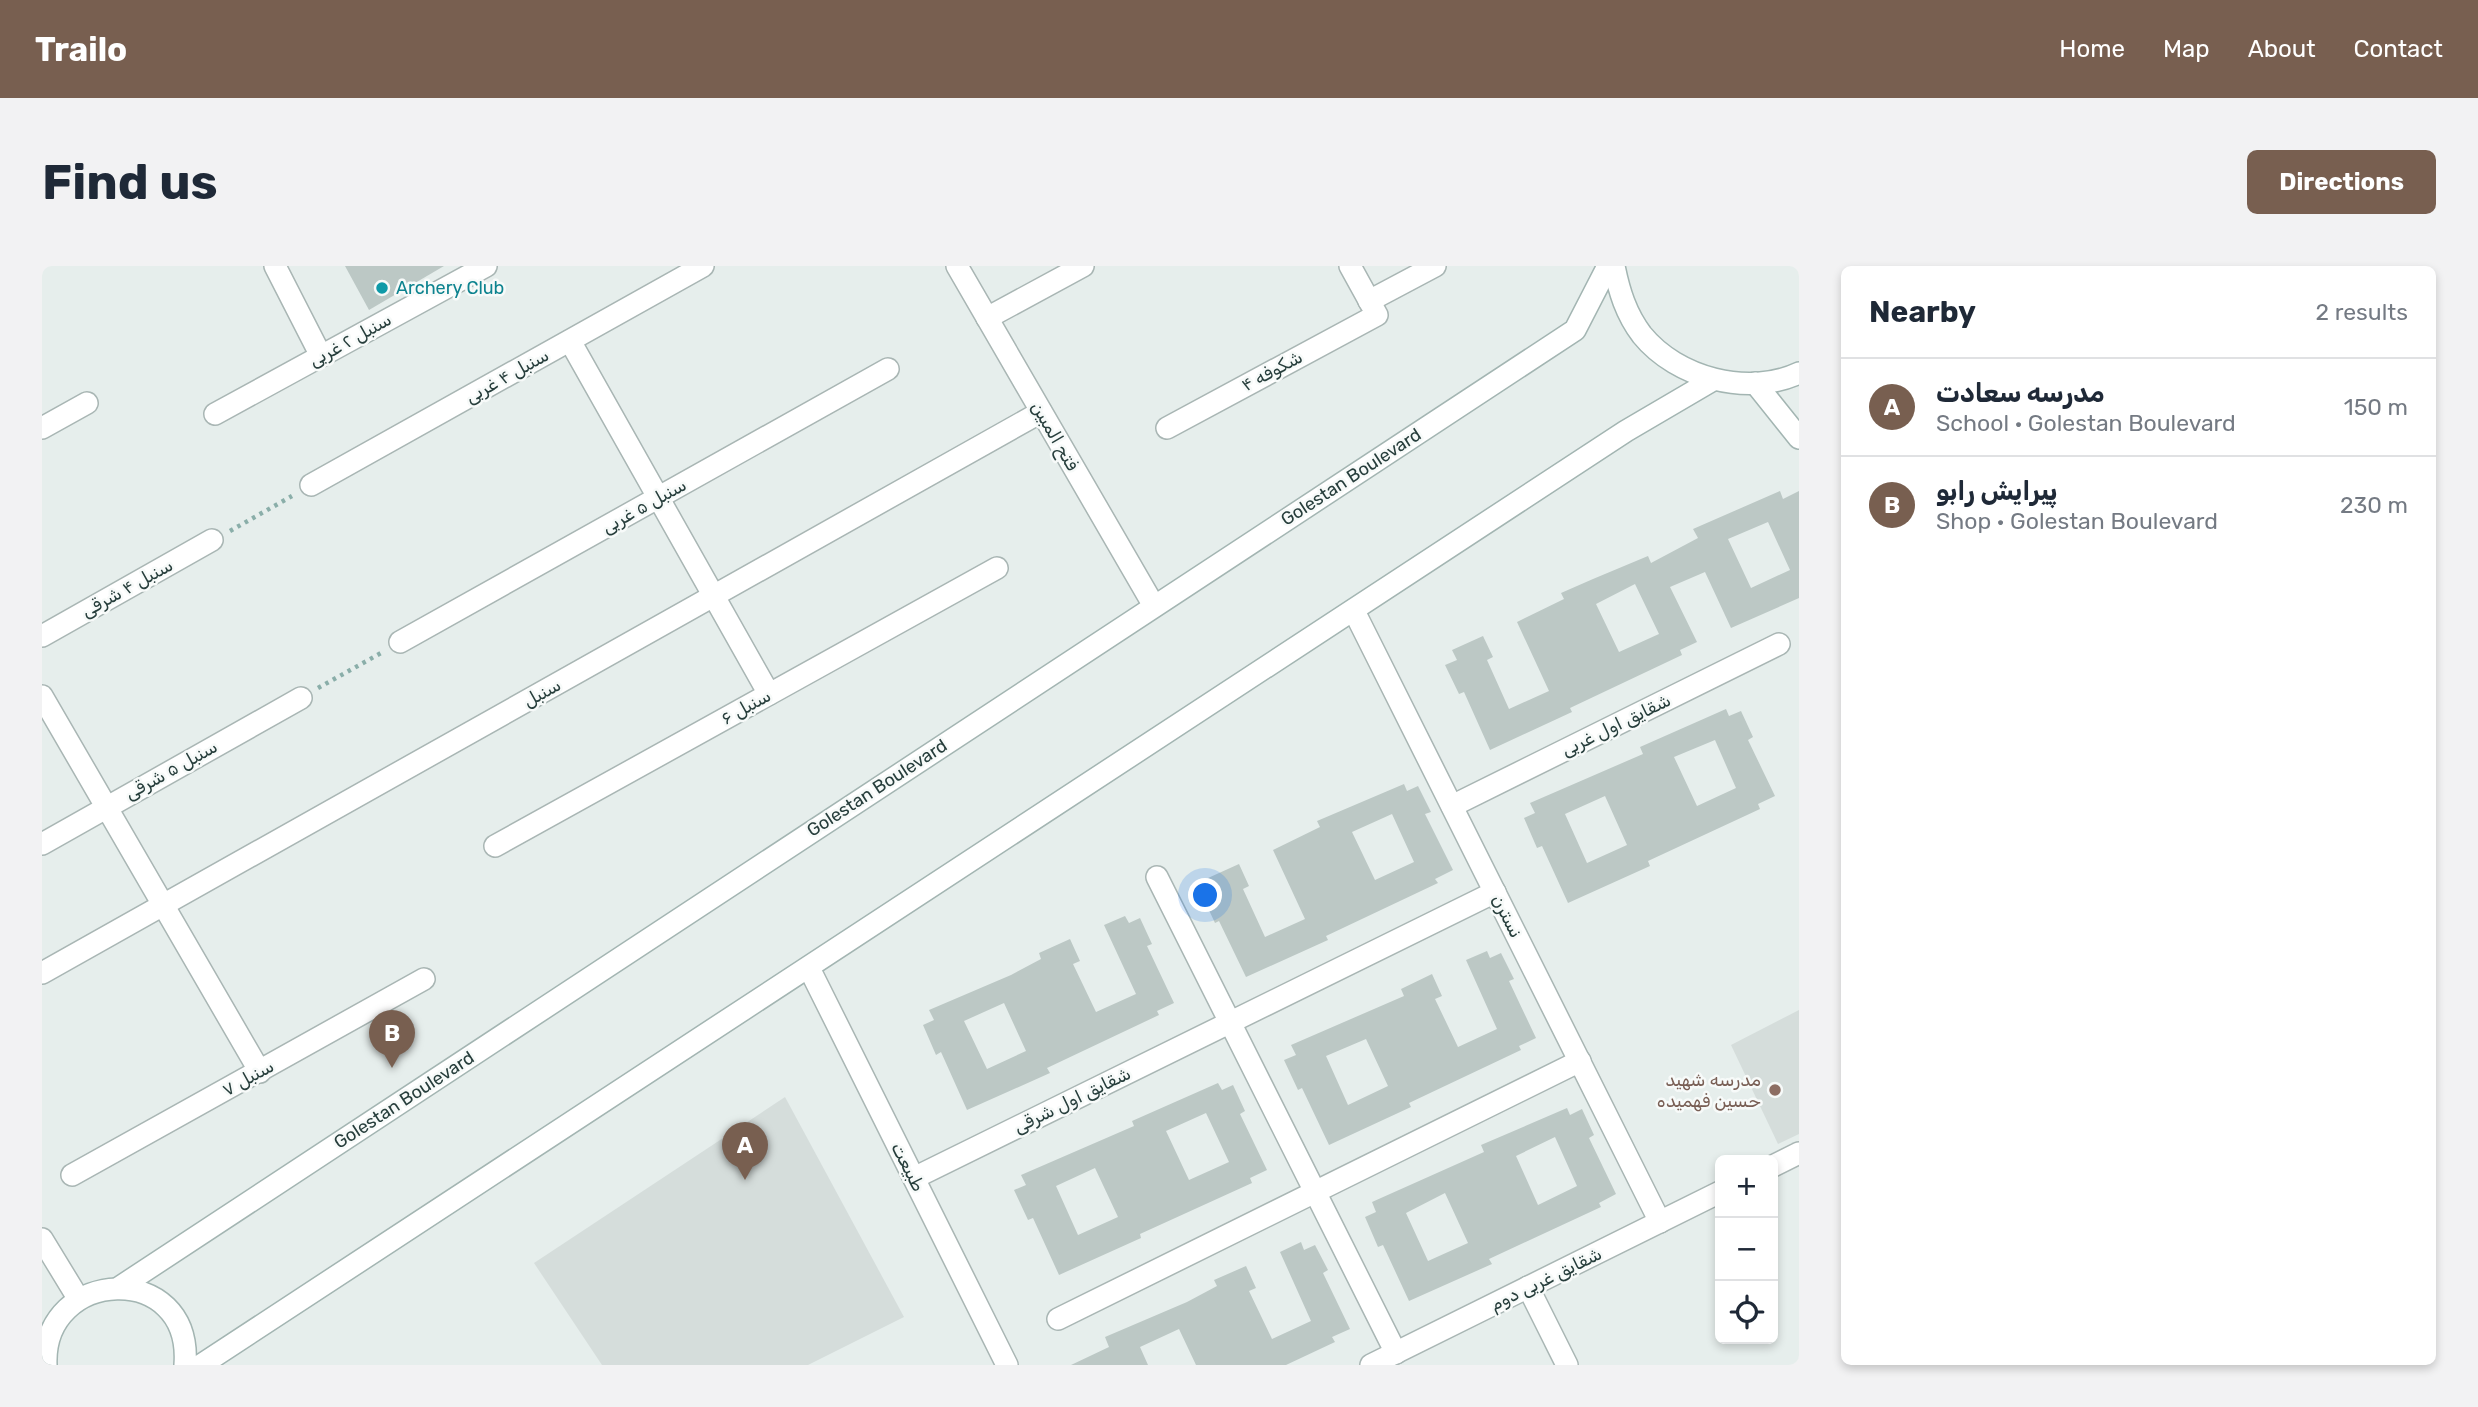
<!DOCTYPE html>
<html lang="en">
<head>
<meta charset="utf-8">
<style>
	:root { --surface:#fff; --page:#f2f2f3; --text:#1f2937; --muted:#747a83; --line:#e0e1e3; --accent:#785f50 }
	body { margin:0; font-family:Rubik,Cairo,sans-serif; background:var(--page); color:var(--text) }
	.controls { position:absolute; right:21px; bottom:21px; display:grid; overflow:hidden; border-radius:10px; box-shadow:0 4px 10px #0003 }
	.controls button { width:63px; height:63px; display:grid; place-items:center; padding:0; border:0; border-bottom:2px solid var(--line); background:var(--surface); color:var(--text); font:35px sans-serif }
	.you { position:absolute; left:1164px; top:630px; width:24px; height:24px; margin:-18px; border:5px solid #fff; border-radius:50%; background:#1a73e8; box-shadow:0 0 0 10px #1a73e833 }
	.badge { display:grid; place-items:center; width:46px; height:46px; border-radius:50%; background:var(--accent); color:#fff; font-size:23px; font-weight:700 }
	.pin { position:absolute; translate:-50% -58px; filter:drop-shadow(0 2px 4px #0008) }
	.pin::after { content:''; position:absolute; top:37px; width:24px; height:21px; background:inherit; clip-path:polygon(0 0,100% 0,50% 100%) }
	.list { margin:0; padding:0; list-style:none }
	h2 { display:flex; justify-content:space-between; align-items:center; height:91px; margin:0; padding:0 28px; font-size:30px }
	h2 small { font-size:23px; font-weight:400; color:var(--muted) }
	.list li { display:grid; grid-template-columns:46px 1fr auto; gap:21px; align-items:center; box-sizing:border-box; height:98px; padding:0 28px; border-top:2px solid var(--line) }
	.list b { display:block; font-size:26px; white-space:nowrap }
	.list p { margin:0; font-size:23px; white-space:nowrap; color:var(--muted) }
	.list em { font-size:23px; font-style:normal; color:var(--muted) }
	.icon { flex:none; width:38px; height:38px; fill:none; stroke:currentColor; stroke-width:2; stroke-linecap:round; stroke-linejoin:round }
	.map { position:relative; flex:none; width:1757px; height:1099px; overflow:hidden; border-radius:10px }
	header { display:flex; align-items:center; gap:42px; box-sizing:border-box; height:98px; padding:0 35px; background:var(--accent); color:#fff }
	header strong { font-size:33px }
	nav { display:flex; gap:38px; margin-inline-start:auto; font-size:24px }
	.intro { display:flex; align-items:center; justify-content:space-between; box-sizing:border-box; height:168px; padding:0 42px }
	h1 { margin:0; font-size:49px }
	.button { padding:18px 32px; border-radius:10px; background:var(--accent); color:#fff; font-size:24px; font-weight:700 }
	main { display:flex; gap:42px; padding:0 42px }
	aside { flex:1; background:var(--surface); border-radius:10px; box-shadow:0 4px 10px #0003 }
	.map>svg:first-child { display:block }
	.built { fill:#d5dddb }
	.building { fill:#bcc8c5; fill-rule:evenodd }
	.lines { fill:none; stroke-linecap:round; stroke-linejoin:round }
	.street-casing { stroke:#a9b6b4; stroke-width:24 }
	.secondary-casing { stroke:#a3b5b2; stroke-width:24 }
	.path { stroke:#8aaea9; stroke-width:4.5; stroke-dasharray:3.5 5; stroke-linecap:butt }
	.street { stroke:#fff; stroke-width:21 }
	.secondary { stroke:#fff; stroke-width:21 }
	.culture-dot { fill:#0f9aa8; stroke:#f7faf9; stroke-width:2.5 }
	.education-dot { fill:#8d6e63; stroke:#f7faf9; stroke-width:2.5 }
	.labels { text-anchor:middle; stroke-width:5; stroke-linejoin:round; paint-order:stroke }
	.culture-label { font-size:18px; fill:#0d838f; stroke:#f7faf9; text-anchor:start }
	.street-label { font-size:18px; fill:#273e3c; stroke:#f7faf9 }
	.education-label { font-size:18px; fill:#785e54; stroke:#f7faf9; text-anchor:end }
</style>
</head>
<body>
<header>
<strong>Trailo</strong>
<nav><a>Home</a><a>Map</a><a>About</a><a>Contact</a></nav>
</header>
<div class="intro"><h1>Find us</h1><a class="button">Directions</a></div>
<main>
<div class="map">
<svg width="1757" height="1099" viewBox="0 0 1757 1099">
	<rect width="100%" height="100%" fill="#e6eeec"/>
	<g class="built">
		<path d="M1757,744V868L1736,878L1689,779Z"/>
		<path d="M743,831L862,1051L766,1099H560L492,997Z"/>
	</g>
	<g class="building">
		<path d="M303,0H402L327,44Z"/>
		<path d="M1738,225L1741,233L1757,225V332L1689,362L1663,306L1628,321L1655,376L1638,384L1640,389L1528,442L1530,446L1448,484L1422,426L1417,428L1403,399L1415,394L1410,384L1441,370L1451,391L1445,394L1467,443L1507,425L1475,356L1522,333L1519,327L1551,313L1606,290L1609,297L1656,272L1651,263ZM1726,256L1748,304L1709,322L1686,273ZM1593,318L1617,368L1577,386L1554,338Z"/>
		<path d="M1684,443L1687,450L1699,445L1711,471L1706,474L1733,530L1716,538L1718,543L1606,595L1608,600L1526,637L1500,580L1495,582L1482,552L1493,547L1488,537L1601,488L1598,481ZM1673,474L1694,522L1655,540L1632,491ZM1563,530L1585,579L1545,597L1523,548Z"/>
		<path d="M1362,518L1365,525L1376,520L1389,546L1383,548L1411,604L1393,613L1396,617L1284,670L1286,674L1204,711L1177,655L1173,657L1159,627L1171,622L1166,612L1197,598L1207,620L1201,623L1223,671L1263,653L1231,584L1278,561L1275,555ZM1350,548L1372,596L1333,614L1310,566Z"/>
		<path d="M1083,650L1087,657L1098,652L1110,678L1105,680L1132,737L1115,745L1117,749L1005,802L1008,807L925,844L899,786L894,789L881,759L892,754L887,744L969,709L999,693L997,687L1028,673L1038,695L1031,698L1054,746L1094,728L1062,659ZM962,737L984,785L945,803L922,755Z"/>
		<path d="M1445,685L1448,692L1459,687L1472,713L1467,715L1494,772L1477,780L1479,784L1367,837L1369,841L1287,879L1260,822L1256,824L1242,794L1254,789L1249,779L1362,730L1359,723L1390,708L1400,730L1393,733L1416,781L1455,763L1424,694ZM1324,773L1346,820L1306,839L1284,790Z"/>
		<path d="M1176,817L1180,824L1191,819L1203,845L1198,848L1225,904L1208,912L1210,917L1098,968L1099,972L1017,1009L991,952L986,954L972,924L984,919L979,909L1092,860L1090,855ZM1164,847L1187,896L1147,914L1124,865ZM1053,902L1076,951L1036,969L1014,920Z"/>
		<path d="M1525,842L1528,849L1540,843L1552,869L1547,872L1574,928L1557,937L1559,941L1447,993L1450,998L1367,1035L1341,979L1336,981L1323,951L1334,946L1330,936L1442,886L1439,879ZM1513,871L1535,920L1496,939L1474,890ZM1403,927L1426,977L1386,995L1364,947Z"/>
		<path d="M1259,976L1262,984L1273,979L1286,1004L1281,1007L1308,1063L1290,1071L1293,1076L1244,1099H1154L1137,1063L1098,1081L1106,1099H1029L1067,1081L1063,1071L1145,1036L1175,1020L1172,1014L1204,1000L1214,1022L1207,1025L1230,1073L1269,1055L1238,986Z"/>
	</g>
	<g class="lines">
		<g class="street-casing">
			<g id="street">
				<path d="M233,0L279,90"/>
				<path d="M915,0L1112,340"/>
				<path d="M1327,35L1393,0"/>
				<path d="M945,52L1041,0"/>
				<path d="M528,75L727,428"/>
				<path d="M173,148L444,0"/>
				<path d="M0,162L45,137"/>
				<path d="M1125,162L1335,49L1308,0"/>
				<path d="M269,219L661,0"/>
				<path d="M1312,345L1618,956"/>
				<path d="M0,370L170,274"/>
				<path d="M358,376L846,103"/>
				<path d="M0,430L218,806"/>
				<path d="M1410,540L1737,378"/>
				<path d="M0,578L259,432"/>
				<path d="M453,580L955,302"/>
				<path d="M1115,611L1354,1087"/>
				<path d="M767,702L965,1099"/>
				<path d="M0,707L999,146"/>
				<path d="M1731,900L1757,887"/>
				<path d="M30,909L382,713"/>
				<path d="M872,912L1453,626"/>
				<path d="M0,973L36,1032"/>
				<path d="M1486,1021L1525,1099"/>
				<path d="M1016,1053L1538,795"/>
				<path d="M1329,1099L1678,926"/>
			</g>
		</g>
		<g class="secondary-casing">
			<g id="secondary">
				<path d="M1572,0C1577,25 1584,48 1600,69C1635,112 1706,131 1757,107"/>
				<path d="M1713,117L1757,172"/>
				<path d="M78,1021L1533,64L1566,0"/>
				<path d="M4,1099C0,1001 151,994 143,1099"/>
				<path d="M159,1099L1584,165L1671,114"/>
			</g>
		</g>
		<g class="path">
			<path d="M188,265L250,230"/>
			<path d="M276,422L339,387"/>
		</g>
		<use href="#street" class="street"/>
		<use href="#secondary" class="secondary"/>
	</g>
	<circle class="culture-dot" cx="340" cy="22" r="7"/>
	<circle class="education-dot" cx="1733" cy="824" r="7"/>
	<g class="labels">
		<g class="culture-label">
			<text x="354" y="28">Archery Club</text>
		</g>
		<g class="street-label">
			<text transform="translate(308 74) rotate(-29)" y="6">سنبل ۲ غربی</text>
			<text transform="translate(1230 105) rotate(-28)" y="6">شکوفه ۴</text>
			<text transform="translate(465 110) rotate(-29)" y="6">سنبل ۴ غربی</text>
			<text transform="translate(1013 170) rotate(60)" y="6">فتح المبین</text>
			<text transform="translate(1309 211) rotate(-33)" y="6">Golestan Boulevard</text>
			<text transform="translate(602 240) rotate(-29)" y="6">سنبل ۵ غربی</text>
			<text transform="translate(85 322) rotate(-29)" y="6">سنبل ۴ شرقی</text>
			<text transform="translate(500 427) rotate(-29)" y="6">سنبل</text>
			<text transform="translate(704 441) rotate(-29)" y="6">سنبل ۶</text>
			<text transform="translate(1574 459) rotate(-26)" y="6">شقایق اول غربی</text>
			<text transform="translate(129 504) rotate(-29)" y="6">سنبل ۵ شرقی</text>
			<text transform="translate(835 522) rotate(-33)" y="6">Golestan Boulevard</text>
			<text transform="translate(1465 650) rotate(63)" y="6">نسترن</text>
			<text transform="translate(206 812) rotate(-29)" y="6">سنبل ۷</text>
			<text transform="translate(362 834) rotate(-33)" y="6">Golestan Boulevard</text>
			<text transform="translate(1030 834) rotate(-26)" y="6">شقایق اول شرقی</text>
			<text transform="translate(866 901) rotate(63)" y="6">طبیعت</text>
			<text transform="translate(1504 1013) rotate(-26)" y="6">شقایق غربی دوم</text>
		</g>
		<g class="education-label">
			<text x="1719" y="820">مدرسه شهید<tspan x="1719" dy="21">حسین فهمیده</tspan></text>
		</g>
	</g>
</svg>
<div class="controls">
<button>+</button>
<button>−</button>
<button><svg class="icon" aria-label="locate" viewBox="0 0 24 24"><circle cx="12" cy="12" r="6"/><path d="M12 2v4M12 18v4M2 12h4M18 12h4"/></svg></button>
</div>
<div class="you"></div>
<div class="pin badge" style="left:703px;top:914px">A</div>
<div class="pin badge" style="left:350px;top:802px">B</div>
</div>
<aside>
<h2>Nearby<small>2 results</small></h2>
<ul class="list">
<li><span class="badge">A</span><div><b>مدرسه سعادت</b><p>School · Golestan Boulevard</p></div><em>150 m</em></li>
<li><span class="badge">B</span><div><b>پیرایش رابو</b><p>Shop · Golestan Boulevard</p></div><em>230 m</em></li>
</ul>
</aside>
</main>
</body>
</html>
